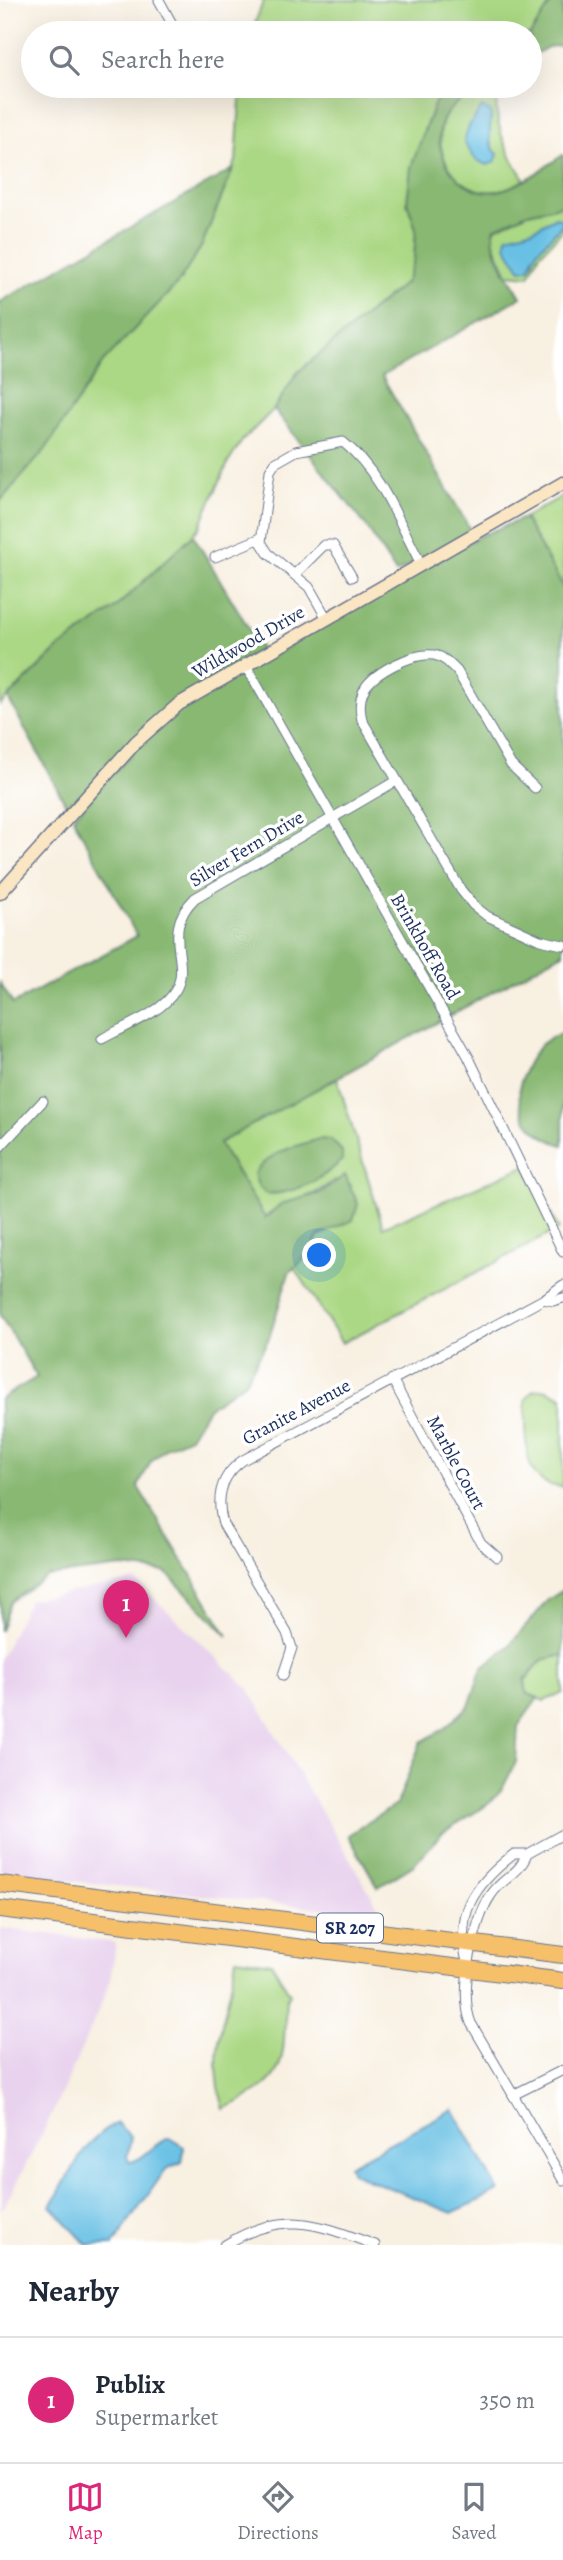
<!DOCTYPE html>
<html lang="en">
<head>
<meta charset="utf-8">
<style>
	:root { --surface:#fff; --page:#f6f6f7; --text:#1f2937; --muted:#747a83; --line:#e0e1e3; --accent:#db2777 }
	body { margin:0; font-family:Alegreya,serif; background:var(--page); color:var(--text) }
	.you { position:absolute; left:320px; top:1256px; width:24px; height:24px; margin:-18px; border:5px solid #fff; border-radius:50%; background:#1a73e8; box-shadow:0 0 0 10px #1a73e833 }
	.badge { display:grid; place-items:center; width:46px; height:46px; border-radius:50%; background:var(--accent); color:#fff; font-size:23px; font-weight:700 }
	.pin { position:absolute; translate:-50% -58px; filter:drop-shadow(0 2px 4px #0008) }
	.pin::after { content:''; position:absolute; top:37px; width:24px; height:21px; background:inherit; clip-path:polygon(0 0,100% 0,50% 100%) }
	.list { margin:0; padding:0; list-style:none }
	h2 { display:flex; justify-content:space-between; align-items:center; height:91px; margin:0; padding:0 28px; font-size:30px }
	h2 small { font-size:23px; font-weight:400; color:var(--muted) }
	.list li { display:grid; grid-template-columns:46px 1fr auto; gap:21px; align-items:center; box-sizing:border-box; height:126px; padding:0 28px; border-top:2px solid var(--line) }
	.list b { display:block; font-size:26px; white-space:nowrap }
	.list p { margin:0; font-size:23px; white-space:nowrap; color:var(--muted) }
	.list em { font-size:23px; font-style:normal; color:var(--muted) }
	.icon { flex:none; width:38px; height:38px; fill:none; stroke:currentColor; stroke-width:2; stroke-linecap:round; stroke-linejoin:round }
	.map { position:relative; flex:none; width:563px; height:2245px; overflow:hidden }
	.search { position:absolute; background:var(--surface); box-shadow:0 7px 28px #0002; left:21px; right:21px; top:21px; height:77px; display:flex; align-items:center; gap:18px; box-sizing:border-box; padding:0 24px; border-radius:38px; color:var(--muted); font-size:26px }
	.sheet { height:217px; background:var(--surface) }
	nav { display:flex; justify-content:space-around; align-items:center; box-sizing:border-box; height:98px; border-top:2px solid var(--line); background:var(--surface); font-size:19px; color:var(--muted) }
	nav a { display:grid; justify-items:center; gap:4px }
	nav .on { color:var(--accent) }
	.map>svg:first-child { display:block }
	.built { fill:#e8d2ee }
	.green { fill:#abd884; stroke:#638471; stroke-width:2 }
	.forest { fill:#88b872; stroke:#527468; stroke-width:2 }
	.water { fill:#67c0e4; stroke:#4178a1; stroke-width:2 }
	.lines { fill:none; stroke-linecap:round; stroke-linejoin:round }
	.street-casing { stroke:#68738c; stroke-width:11 }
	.secondary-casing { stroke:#68738c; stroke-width:15 }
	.highway-casing { stroke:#68738c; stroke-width:18 }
	.street { stroke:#fff; stroke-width:9 }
	.secondary { stroke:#fbe6c4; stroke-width:12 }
	.highway { stroke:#f6c06b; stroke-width:16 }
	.labels { text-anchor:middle; stroke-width:7; stroke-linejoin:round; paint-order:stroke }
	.shield { fill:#fff; stroke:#5f6d8e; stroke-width:2 }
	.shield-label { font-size:18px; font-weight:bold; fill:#1b2f5e }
	.street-label { font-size:19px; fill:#1b2f5e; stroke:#fff }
</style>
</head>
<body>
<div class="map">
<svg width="563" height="2245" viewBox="0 0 563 2245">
	<rect width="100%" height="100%" fill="#fff"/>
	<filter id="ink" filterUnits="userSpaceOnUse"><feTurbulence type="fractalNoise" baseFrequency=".0143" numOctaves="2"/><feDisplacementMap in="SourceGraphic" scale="14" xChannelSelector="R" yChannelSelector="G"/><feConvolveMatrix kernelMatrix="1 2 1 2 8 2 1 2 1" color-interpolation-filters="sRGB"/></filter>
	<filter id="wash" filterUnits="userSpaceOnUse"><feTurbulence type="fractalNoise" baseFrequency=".00686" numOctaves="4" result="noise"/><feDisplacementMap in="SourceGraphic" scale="28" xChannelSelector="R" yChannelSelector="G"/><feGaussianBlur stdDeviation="1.57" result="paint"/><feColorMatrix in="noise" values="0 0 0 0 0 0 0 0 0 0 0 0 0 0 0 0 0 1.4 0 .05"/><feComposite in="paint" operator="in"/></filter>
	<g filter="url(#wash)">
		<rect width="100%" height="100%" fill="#f8f0e1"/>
		<g class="built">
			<path d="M135,1580L248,1688L383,1915L0,1873V1659L29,1600Z"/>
			<path d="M0,1928L116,1943L109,1985L90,2030L51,2116L2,2210Z"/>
		</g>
		<g class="green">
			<path d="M264,0H553L530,35L251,33Z"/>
			<path d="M241,86H442L424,130L407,202L416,229L414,260L406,282L298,372L274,409L242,441L228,463L199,528L177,552L114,609L59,648L0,705V501L45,450L103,362L179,282L201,247L236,161Z"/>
			<path d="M487,86H498C491,120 506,152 525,180C513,186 499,193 484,191C447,187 427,137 450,108C459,98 475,92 487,86Z"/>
			<path d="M563,205V230L539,255L529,276L508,274L493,241L495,228L528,213Z"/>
			<path d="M563,496V587L524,518Z"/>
			<path d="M337,1078L383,1227L525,1166L559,1229L342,1343L294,1266L311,1252L317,1236L353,1220L334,1180C309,1203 288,1196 265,1218L218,1143Z"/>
			<path d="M544,1389L563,1397V1487C516,1485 529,1432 525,1401L533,1391Z"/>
			<path d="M563,1655V1693L544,1701L526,1693L525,1680L542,1660Z"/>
			<path d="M236,1958L271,1963L290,1994L286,1999C282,2065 291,2078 224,2109C206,2047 228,2017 236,1958Z"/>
		</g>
		<g class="forest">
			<path d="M553,0H563V45L548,47L530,57V35Z"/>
			<path d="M441,86H487C471,94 453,101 444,118C427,151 460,197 496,191C521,187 543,168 563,155V205L528,213L495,228C487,249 511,279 521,297L382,376L471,531L396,573L366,526L274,409L298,372L406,282L414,260L416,229L407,202L411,167Z"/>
			<path d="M233,169L201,247L179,282L103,362L45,450L0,501V302Z"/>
			<path d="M524,518L563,587V953L219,1143L265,1218L281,1204L320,1193L345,1175L358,1204L353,1220L318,1236L311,1252L289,1273L269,1338L245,1382L208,1408L190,1437L167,1447L151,1461L138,1487L228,1636L166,1572L122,1567L47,1576L10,1602L0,1631V1399L37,1377L0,1315V983L13,1004L137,936L73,818L139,745L182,707L480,536Z"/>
			<path d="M193,535L261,649L176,701L69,810L8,698L59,648L114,609Z"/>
			<path d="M563,1032V1145C513,1131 507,1083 540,1046C545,1040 556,1036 563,1032Z"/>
			<path d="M319,1139L331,1140L342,1151V1160C322,1180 294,1194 266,1194L258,1186L254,1174C269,1151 294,1147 319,1139Z"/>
			<path d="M563,1590V1655L542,1660L525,1680L526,1693L538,1698L518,1726L516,1762L501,1791L487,1805L442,1833L414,1865L378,1887L348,1835L397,1804L421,1742L444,1729L469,1706L482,1668L509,1646L548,1600Z"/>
		</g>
		<g class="water">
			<path d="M482,107L491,112C491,128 485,143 498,154L495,162L487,165L476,160L464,142L469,126Z"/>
			<path d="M556,217L563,221L561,226L537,251L529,269L521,270L506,246L507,236L534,229Z"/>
			<path d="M453,2109L499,2191L452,2213L352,2173L349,2165Z"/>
			<path d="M117,2123L131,2137L127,2157L129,2162C144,2161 154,2142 169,2138L184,2147L182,2162L166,2169L113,2245H87L51,2206C68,2178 86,2136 117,2123Z"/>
		</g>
	</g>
	<g filter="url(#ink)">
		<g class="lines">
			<g class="street-casing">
				<g id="street">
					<path d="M159,0L177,33"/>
					<path d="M215,557L261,538"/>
					<path d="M295,574L324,545H333L352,577"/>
					<path d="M326,617L309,587L268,553L261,542L270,471L275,463L296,451L343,442C382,473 398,521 421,564"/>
					<path d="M245,664L468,1056L563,1252"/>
					<path d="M535,788L511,765L457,671C450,664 444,657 434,655C413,652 371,673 363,692C359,702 360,710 362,720L461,890L473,905L487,916L540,940L563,945"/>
					<path d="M102,1039C124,1026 161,1014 175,991C193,962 159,933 195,898L396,781"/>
					<path d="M0,1147L43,1101"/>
					<path d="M544,1299L553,1301L563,1298"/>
					<path d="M392,1379L481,1543L497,1557"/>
					<path d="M283,1675L292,1648L287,1633L223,1524C216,1499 220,1476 243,1460L544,1299L563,1285"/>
					<path d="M527,1854C520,1874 502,1878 491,1895C473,1921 459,1993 471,2023L563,2180"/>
					<path d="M468,1966C454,1914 473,1886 514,1854H527L563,1834"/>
					<path d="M513,2095L563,2070"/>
					<path d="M225,2245C283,2209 316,2223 375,2245"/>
				</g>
			</g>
			<g class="secondary-casing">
				<path id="secondary" d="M0,893L136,742L179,704L563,483"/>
			</g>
			<g class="highway-casing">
				<g id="highway">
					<path d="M0,1884L563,1955"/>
					<path d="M0,1909L563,1981"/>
				</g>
			</g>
			<use href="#street" class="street"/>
			<use href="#secondary" class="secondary"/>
			<use href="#highway" class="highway"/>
		</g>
	</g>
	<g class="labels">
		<rect class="shield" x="317" y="1913.5" width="66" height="29" rx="5"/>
		<g class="shield-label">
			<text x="350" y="1934">SR 207</text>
		</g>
		<g class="street-label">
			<text transform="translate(248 641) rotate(-30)" y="7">Wildwood Drive</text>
			<text transform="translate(246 848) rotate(-31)" y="7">Silver Fern Drive</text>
			<text transform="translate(426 946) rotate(60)" y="7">Brinkhoff Road</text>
			<text transform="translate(296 1411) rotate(-28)" y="7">Granite Avenue</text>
			<text transform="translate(457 1462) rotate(62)" y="7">Marble Court</text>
		</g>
	</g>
</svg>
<div class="you"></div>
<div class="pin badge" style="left:126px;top:1638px">1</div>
<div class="search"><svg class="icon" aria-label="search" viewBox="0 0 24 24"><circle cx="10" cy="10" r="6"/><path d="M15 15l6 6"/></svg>Search here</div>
</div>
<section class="sheet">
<h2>Nearby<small></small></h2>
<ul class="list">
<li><span class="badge">1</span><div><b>Publix</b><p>Supermarket</p></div><em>350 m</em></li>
</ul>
</section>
<nav>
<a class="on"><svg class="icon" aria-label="map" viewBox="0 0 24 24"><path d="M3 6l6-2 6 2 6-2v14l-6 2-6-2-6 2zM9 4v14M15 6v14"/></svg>Map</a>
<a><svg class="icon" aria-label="directions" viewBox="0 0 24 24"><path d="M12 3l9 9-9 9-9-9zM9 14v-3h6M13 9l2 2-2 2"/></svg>Directions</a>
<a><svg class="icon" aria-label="saved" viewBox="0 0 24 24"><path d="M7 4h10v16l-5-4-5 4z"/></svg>Saved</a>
</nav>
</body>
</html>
